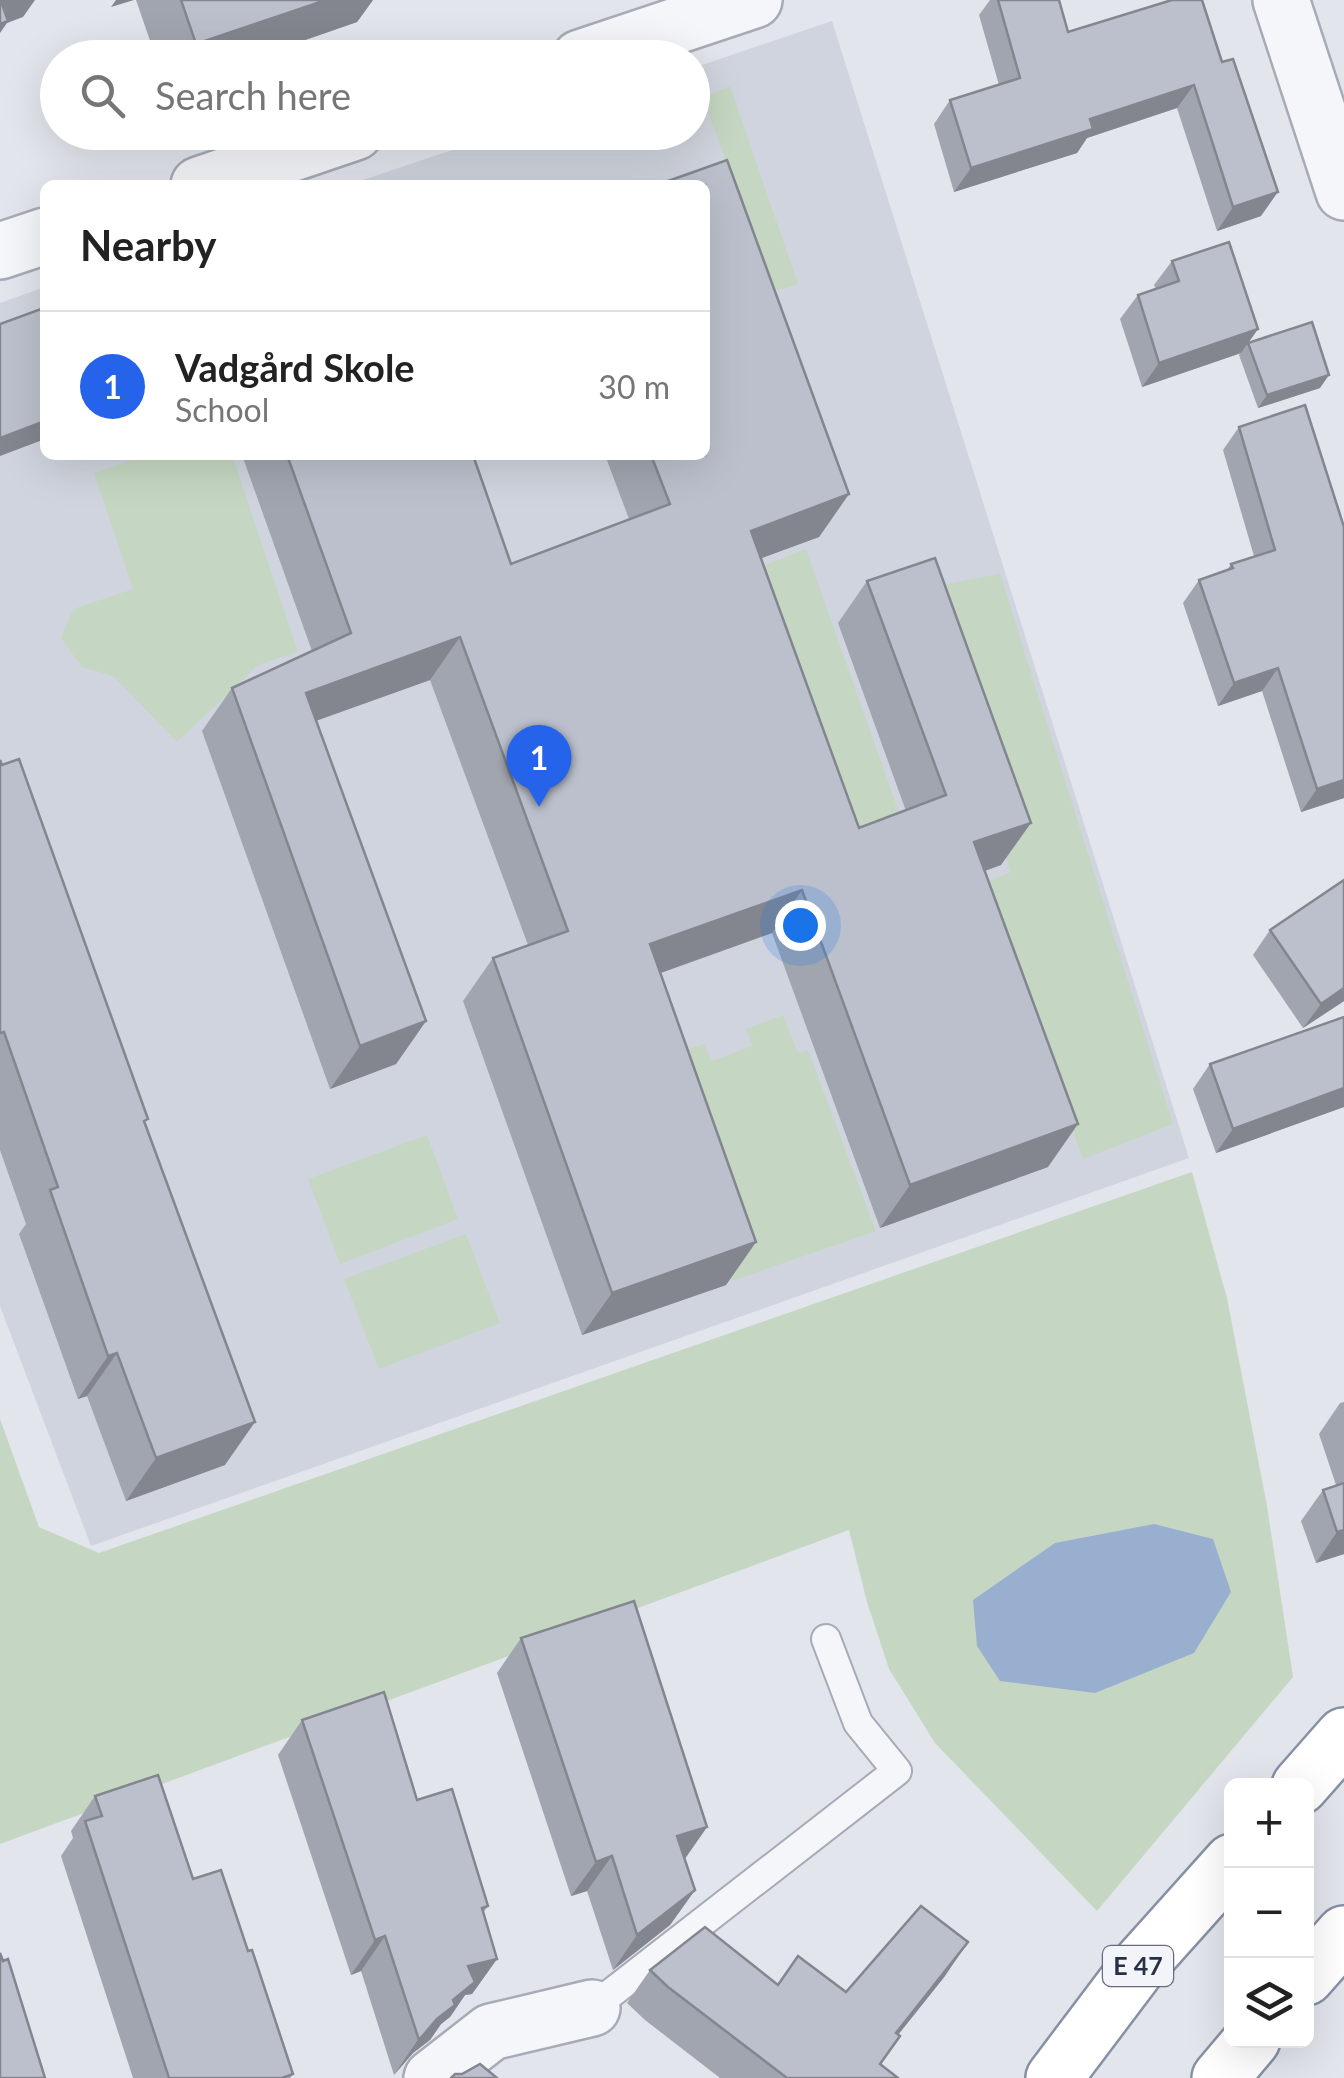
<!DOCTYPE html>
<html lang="en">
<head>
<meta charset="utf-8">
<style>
	:root { --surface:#fff; --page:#f6f6f6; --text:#222; --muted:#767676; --line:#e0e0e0; --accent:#2563eb }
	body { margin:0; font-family:Lato,sans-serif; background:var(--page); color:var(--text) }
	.controls { position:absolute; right:30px; bottom:30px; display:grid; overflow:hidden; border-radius:15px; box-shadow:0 10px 40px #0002 }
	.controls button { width:90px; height:90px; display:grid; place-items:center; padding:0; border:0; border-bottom:2px solid var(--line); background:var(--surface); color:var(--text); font:50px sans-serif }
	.you { position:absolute; left:800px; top:925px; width:35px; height:35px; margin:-25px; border:8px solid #fff; border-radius:50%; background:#1a73e8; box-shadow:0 0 0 15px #1a73e833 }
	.badge { display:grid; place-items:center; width:65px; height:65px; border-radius:50%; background:var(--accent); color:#fff; font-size:32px; font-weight:700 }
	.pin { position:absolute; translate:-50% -82px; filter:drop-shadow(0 2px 5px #0008) }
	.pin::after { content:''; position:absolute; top:52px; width:35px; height:30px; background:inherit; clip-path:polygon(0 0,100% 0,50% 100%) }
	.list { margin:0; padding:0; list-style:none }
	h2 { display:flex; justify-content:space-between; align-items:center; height:130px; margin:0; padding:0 40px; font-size:42px }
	h2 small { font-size:32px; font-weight:400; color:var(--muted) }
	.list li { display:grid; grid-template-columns:65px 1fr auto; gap:30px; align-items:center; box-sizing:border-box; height:150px; padding:0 40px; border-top:2px solid var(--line) }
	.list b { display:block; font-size:38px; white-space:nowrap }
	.list p { margin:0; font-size:32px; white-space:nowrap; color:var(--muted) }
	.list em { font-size:32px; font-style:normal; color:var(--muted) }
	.icon { flex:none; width:55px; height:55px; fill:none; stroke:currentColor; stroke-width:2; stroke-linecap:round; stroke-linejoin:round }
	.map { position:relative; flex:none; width:1344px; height:2078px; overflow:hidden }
	.search { position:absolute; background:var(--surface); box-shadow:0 10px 40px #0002; left:40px; top:40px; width:670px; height:110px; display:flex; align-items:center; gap:25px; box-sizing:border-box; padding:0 35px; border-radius:55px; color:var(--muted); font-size:38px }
	.panel { position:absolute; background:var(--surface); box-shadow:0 10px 40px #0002; left:40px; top:180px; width:670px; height:280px; border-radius:15px }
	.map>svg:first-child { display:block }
	.built { fill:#d0d4de }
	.green { fill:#c5d7c2 }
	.water { fill:#99afcf }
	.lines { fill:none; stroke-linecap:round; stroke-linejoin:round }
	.lane-casing { stroke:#a6abb7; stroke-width:32 }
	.street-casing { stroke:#a6abb7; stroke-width:60 }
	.highway-casing { stroke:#8790a4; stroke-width:60 }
	.lane { stroke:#f5f6f9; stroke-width:28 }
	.street { stroke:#f5f6f9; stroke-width:55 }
	.highway { stroke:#fff; stroke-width:55 }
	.wall { fill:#a1a5af }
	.shaded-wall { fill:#83868f }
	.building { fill:#bbc0cc; stroke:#83868f; stroke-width:2.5 }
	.labels { text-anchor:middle; stroke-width:8; stroke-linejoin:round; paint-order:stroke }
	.shield { fill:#f2f4f9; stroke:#656b7c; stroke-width:2.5 }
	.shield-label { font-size:25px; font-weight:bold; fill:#283046 }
</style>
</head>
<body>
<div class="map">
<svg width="1344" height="2078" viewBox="0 0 1344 2078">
	<rect width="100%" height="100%" fill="#e2e5ec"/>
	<path class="built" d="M832,21L1189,1158L91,1546L0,1306V303L45,287V455H705V185H348L503,133L692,132L693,68Z"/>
	<g class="green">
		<path d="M730,86L798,284L773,292L703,98Z"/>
		<path d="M146,455H232L298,652L258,665L177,742L113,676L82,667L61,638L73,609L133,589L94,473Z"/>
		<path d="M806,549L908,838L829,865L725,581Z"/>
		<path d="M1000,574L1173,1124L1083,1159L984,883L1011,872L909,591Z"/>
		<path d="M783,1015L798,1053L808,1050L876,1231L732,1281L667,1101L669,1055L704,1044L712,1061L752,1046L746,1029Z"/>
		<path d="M427,1135L458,1219L340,1264L308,1179Z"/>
		<path d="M1192,1172L1227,1298L1267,1506L1293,1677L1097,1911L935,1743L889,1669L867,1602L849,1530L0,1844V1419L39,1527L99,1553Z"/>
		<path d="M466,1234L500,1323L379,1369L344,1279Z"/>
	</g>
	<path class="water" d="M1154,1524L1213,1539L1231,1592L1194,1653L1095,1693L1000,1681L977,1646L973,1600L1055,1543Z"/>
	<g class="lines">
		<g class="lane-casing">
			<path id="lane" d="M592,2008L897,1771L858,1723L826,1639"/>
		</g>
		<g class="street-casing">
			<g id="street">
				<path d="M1281,0L1344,192"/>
				<path d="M580,58L754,0"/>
				<path d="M199,185L355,132"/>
				<path d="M0,251L45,236"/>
				<path d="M432,2078L491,2032L592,2008"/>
			</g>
		</g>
		<g class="highway-casing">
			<g id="highway">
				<path d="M1300,1786L1344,1736"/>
				<path d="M1306,1977L1344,1934"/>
				<path d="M1054,2078L1137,1968L1232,1862"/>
				<path d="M1220,2078L1252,2040"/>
			</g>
		</g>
		<use href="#lane" class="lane"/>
		<use href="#street" class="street"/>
		<use href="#highway" class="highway"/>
	</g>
	<g class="wall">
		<path d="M136,0H373L357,22L253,58H156Z"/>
		<path d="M990,0H1059L1068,32L1172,0L1261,216L1217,231L1177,108L1087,138L1077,153L954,192L934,124L950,100L999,85L979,15Z"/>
		<path d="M1172,261L1258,329L1241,353L1142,387L1120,319L1138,295L1156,289L1154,285Z"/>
		<path d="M1248,343L1320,388L1258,408L1239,355Z"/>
		<path d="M1239,427L1344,527V798L1301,812L1262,691L1218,706L1183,603L1199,580L1227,570L1231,564L1254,556L1223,450Z"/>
		<path d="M242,455H473L511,564L629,519L605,455H705L849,494L819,537L761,558L859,828L906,811L838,623L867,581L1001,865L985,871L1048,1167L880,1228L772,933L661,973L756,1242L726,1285L582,1335L463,1001L493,958L528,945L430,680L316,721L426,1021L396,1064L330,1089L202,731L232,688L312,651Z"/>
		<path d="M0,760L145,1124L225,1465L126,1501L87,1396L78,1399L19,1234L26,1224L0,1150Z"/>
		<path d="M1270,930L1344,1001L1303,1028L1253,955Z"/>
		<path d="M1344,1017V1107L1216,1153L1193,1089L1210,1064Z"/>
		<path d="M1344,1402V1554L1316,1563L1301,1521L1323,1490L1336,1485L1319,1434L1340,1403Z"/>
		<path d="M521,1638L707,1827L685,1859L695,1890L670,1925L613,1970L587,1891L571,1896L497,1673Z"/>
		<path d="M302,1720L488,1906L483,1913L497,1959L472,1994L465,1995L450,2017L441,2024L430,2040L413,2053L394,2075L361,1971L351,1975L278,1755Z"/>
		<path d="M95,1796L193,1879L248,1951L293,2074L290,2078H133L61,1856L73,1838L71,1831Z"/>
		<path d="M650,1970L846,1992L945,1976L898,2035L880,2064L898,2078H720L645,2020L627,2003Z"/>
	</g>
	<g class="shaded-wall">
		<path d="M4,0H35L23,17L7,23L0,33V3Z"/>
		<path d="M116,0H134L111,7Z"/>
		<path d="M326,0H373L357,22L253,58H186L196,44Z"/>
		<path d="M1194,85L1177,108L1087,138L1077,153L954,192L971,168L1090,119Z"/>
		<path d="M1278,192L1261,216L1217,231L1233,207Z"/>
		<path d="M1258,329L1241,353L1142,387L1159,363Z"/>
		<path d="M1329,375L1320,388L1258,408L1267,395Z"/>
		<path d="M45,421V439L0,456V438Z"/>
		<path d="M849,494L819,537L721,573L751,531Z"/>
		<path d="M460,637L430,680L276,735L306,693Z"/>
		<path d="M1278,668L1262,691L1218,706L1234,683Z"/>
		<path d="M1344,780V798L1301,812L1317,789Z"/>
		<path d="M1031,823L1001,865L944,885L974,842Z"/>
		<path d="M802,890L772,933L621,987L650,944Z"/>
		<path d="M1344,988V1001L1303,1028L1321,1004Z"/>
		<path d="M426,1021L396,1064L330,1089L360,1046Z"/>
		<path d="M1344,1088V1107L1216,1153L1233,1129Z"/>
		<path d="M1078,1124L1048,1167L880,1228L910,1185Z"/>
		<path d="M756,1242L726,1285L582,1335L612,1293Z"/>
		<path d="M117,1353L87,1396L78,1399L108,1356Z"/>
		<path d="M255,1422L225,1465L126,1501L156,1458Z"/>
		<path d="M1344,1530V1554L1316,1563L1337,1532Z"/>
		<path d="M707,1827L683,1861L677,1836Z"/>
		<path d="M612,1856L587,1891L571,1896L596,1862Z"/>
		<path d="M695,1890L670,1925L613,1970L637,1935Z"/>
		<path d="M385,1936L361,1971L351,1975L375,1940Z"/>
		<path d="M968,1942L945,1976L873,2066L896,2033Z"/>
		<path d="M497,1959L472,1994L465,1995L450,2017L441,2024L430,2040L413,2053L394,2075L468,1966Z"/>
	</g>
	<g class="building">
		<path d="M0,0H4L1,1L8,21L0,24Z"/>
		<path d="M181,0H326L196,44Z"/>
		<path d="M998,0H1059L1068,32L1172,0H1202L1222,62L1233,59L1278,192L1233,207L1194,85L1090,119L1093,129L971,168L950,100L1020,78Z"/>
		<path d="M727,160L849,494L751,531L859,828L946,795L867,581L935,558L1031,823L974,842L1078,1124L910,1185L802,890L650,944L756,1242L612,1293L493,958L568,931L460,637L306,693L426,1021L360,1046L232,688L351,633L287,455H473L511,564L670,504L651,455H705V185H657Z"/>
		<path d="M1229,242L1258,329L1159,363L1138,295L1179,281L1172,261Z"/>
		<path d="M41,309L45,318V421L0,438V324Z"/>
		<path d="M1312,322L1329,375L1267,395L1248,343Z"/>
		<path d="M1305,405L1344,527V780L1317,789L1278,668L1234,683L1199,580L1233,568L1231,564L1275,550L1239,427Z"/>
		<path d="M19,759L148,1119L144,1121L255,1422L156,1458L117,1353L108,1356L50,1190L58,1187L4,1032L0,1033V760L2,765Z"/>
		<path d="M1344,880V988L1321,1004L1270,930Z"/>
		<path d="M1344,1017V1088L1233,1129L1210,1064Z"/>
		<path d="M1344,1483V1530L1337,1532L1323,1490Z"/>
		<path d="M634,1601L707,1827L677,1836L695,1890L637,1935L612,1856L596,1862L521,1638Z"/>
		<path d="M384,1692L417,1800L452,1789L488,1906L482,1908L497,1959L468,1966L475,1982L453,2000L455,2005L437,2019L419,2040L385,1936L375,1940L302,1720Z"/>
		<path d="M158,1775L193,1879L221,1870L248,1951L252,1950L293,2074L282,2078H169L85,1821L102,1816L95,1796Z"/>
		<path d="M921,1906L968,1942L896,2033L900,2036L880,2064L898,2078H787L668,1987L650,1970L705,1927L778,1985L798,1956L846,1992Z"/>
		<path d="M0,1953L3,1961L8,1959L45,2078H0Z"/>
		<path d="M480,2064L497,2078H451L455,2074H462Z"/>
	</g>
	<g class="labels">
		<rect class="shield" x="1103" y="1946" width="70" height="40" rx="8"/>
		<g class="shield-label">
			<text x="1138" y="1975">E 47</text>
		</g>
	</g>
</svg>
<div class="controls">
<button>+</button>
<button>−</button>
<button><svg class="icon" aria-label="layers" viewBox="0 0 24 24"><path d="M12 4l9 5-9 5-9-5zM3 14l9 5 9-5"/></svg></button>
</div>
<div class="you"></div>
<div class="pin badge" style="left:539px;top:807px">1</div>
<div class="search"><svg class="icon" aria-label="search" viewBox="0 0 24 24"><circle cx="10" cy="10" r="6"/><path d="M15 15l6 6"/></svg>Search here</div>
<section class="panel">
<h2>Nearby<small></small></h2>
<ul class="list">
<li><span class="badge">1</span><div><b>Vadgård Skole</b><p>School</p></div><em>30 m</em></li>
</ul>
</section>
</div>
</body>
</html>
